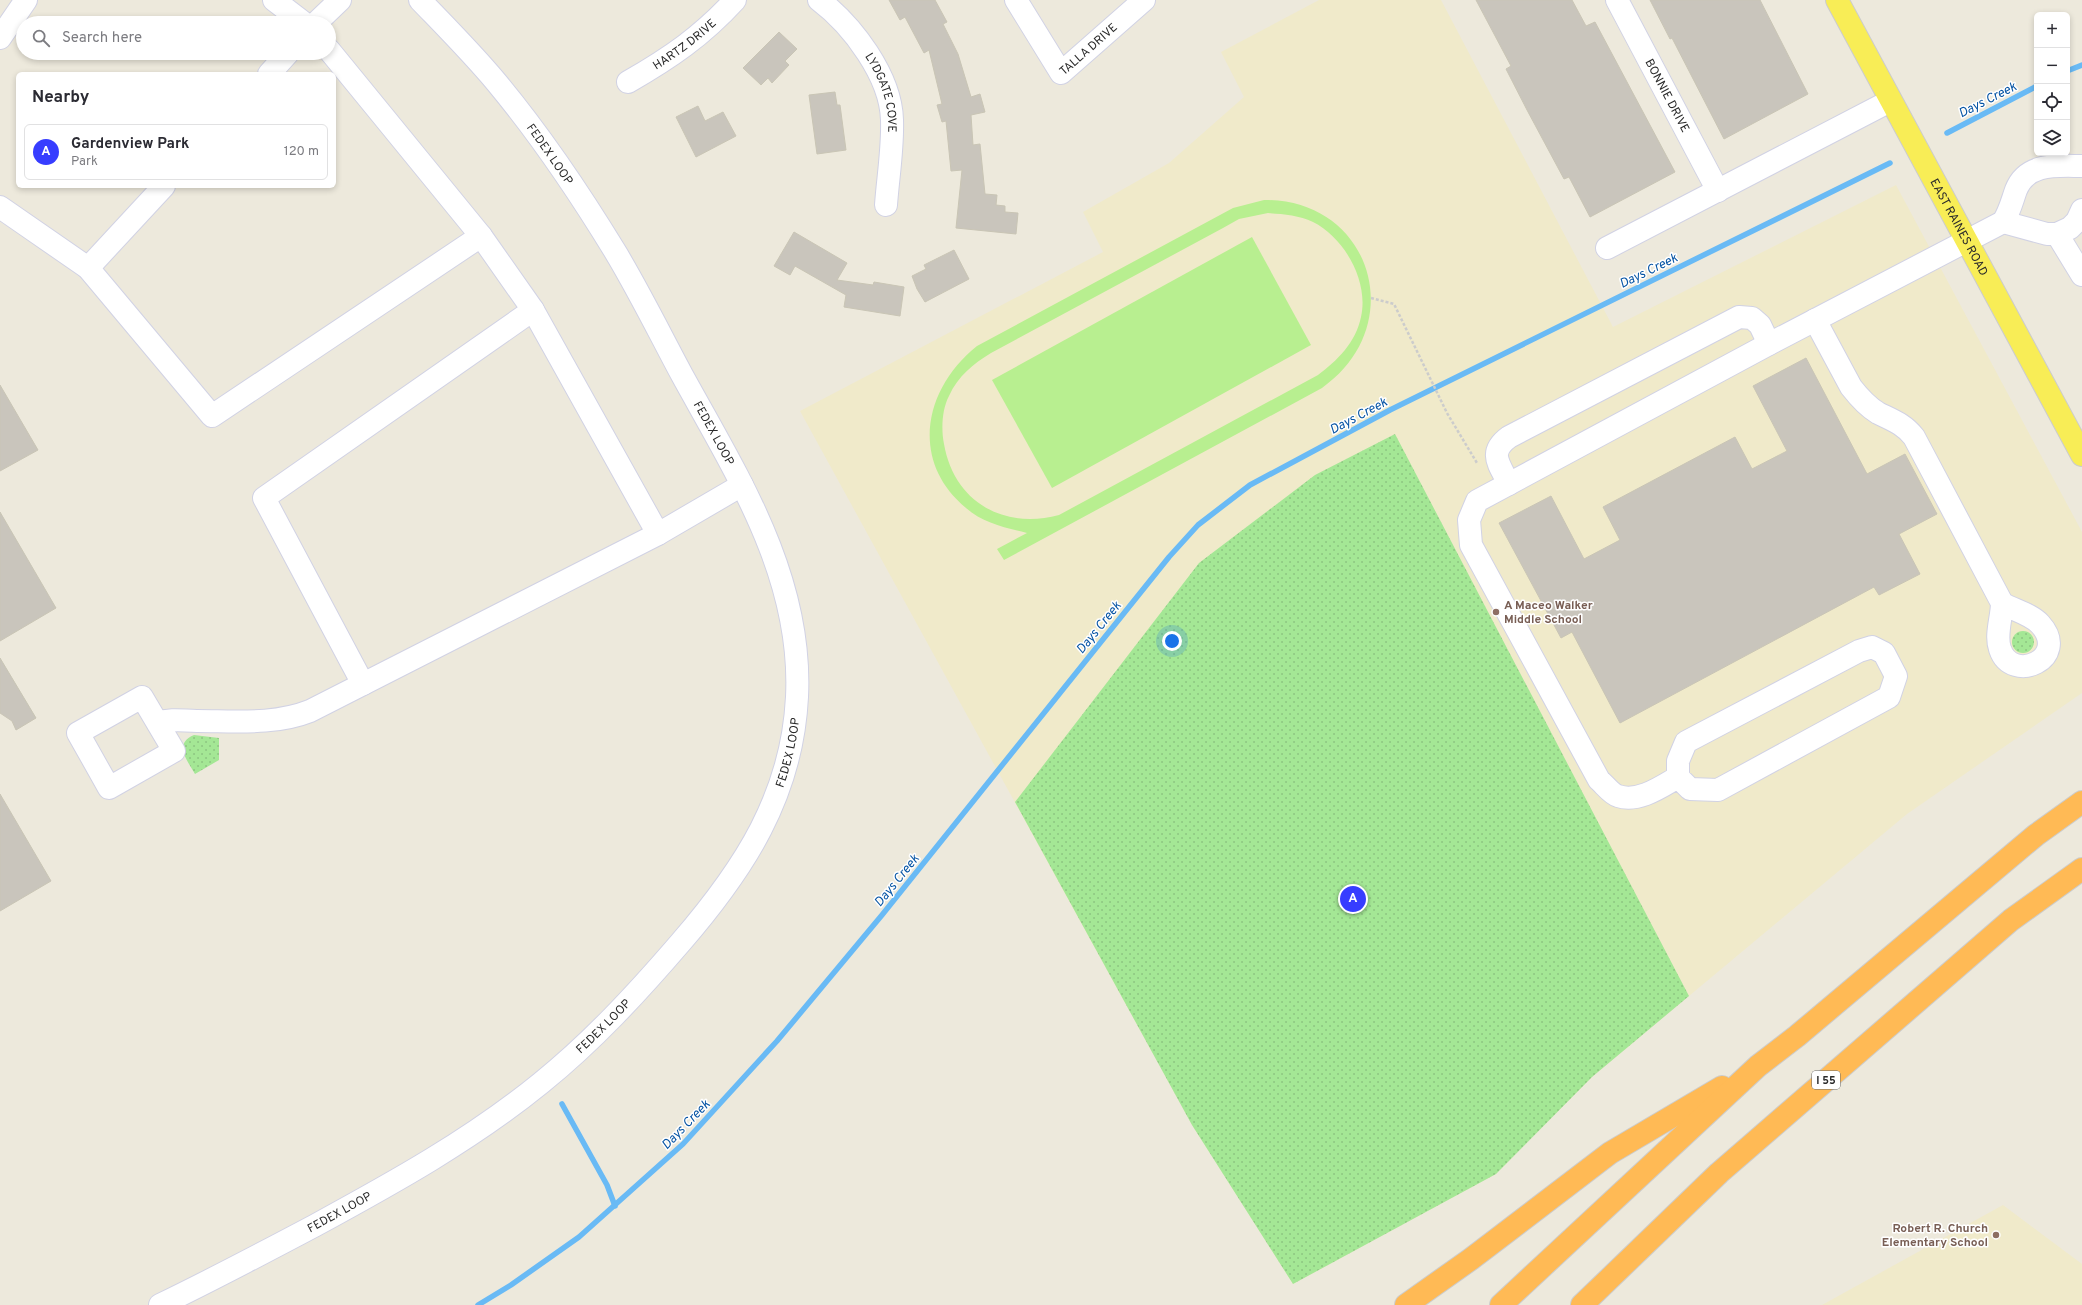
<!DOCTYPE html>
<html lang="en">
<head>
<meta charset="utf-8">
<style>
	:root { --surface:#fff; --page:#f7f7f7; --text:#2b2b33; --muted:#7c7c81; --line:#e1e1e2; --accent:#373dff }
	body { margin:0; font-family:Overpass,sans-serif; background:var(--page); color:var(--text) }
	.controls { position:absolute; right:12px; top:12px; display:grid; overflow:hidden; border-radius:6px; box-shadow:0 2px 6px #0003 }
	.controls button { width:36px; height:36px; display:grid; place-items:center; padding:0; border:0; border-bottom:1px solid var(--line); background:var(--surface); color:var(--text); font:20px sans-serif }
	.you { position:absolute; left:1172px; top:641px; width:14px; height:14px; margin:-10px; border:3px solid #fff; border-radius:50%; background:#1a73e8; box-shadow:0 0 0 6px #1a73e833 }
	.badge { display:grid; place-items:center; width:26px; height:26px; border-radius:50%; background:var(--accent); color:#fff; font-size:13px; font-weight:700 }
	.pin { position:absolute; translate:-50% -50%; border:2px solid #fff; box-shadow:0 1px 4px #0006 }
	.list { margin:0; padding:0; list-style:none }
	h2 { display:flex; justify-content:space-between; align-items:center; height:52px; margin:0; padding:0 16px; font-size:17px }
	h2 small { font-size:13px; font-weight:400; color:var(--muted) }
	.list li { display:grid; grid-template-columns:26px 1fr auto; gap:12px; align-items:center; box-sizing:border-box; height:56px; margin:0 8px 8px; padding:0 8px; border:1px solid var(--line); border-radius:6px }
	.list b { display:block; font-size:15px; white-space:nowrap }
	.list p { margin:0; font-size:13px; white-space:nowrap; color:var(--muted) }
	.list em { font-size:13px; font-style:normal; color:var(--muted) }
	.icon { flex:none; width:22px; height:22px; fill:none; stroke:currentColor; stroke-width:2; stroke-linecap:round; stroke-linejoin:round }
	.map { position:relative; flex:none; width:2082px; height:1305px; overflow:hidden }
	.search { position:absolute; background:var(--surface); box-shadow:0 2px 6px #0003; left:16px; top:16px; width:320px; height:44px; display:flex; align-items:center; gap:10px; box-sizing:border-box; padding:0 14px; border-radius:22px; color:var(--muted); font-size:15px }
	.panel { position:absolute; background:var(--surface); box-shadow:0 2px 6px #0003; left:16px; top:72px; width:320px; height:116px; border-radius:6px }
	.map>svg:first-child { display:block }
	.education { fill:#f0eaca }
	.green { fill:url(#green-dots) }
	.pitch { fill:#b8ef90; fill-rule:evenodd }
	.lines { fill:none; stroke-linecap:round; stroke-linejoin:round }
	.stream { stroke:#69baf5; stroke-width:5.5 }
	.building { fill:#c9c5bc; stroke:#c9c5b5 }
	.minor-casing { stroke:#d1d2e4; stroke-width:24 }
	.major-casing { stroke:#ccc; stroke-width:24 }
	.highway-casing { stroke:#ccc; stroke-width:24 }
	.path { stroke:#ccc; stroke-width:2.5; stroke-dasharray:3 2; stroke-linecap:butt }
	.minor { stroke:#fff; stroke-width:22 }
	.major { stroke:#f8ed56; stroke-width:22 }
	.highway { stroke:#ffba55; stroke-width:22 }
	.education-dot { fill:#8d6e63; stroke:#fff; stroke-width:1.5 }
	.labels { text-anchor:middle; stroke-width:3; stroke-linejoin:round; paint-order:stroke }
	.shield { fill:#fff; stroke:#6b6b6b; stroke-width:1 }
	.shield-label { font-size:11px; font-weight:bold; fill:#2b2b2b }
	.street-label { font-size:12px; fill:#2b2b2b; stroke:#fff }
	.education-label { font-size:12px; font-weight:bold; fill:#785e54; stroke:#fff; text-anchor:start }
	.water-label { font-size:13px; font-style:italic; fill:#0654a4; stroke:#fff }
</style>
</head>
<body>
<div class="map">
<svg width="2082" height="1305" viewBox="0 0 2082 1305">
	<defs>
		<pattern id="green-dots" width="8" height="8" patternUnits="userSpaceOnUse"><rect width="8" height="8" fill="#a4e795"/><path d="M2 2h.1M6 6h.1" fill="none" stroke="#8dc681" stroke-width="1.8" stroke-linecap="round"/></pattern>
	</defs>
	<rect width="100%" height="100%" fill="#ede9dc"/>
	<g class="education">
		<path d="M1319,0H1441L1613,327L1896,185L2082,532V693L1907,814L1592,1077L1496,1174L1293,1284L1192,1125L800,411L1103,252L1083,212L1169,163L1244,97L1221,52Z"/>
		<path d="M2003,1205L2082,1264V1305H1822Z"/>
	</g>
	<g class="green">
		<path d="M1395,434L1689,996L1592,1077L1496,1174L1293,1284L1192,1125L1015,802L1199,563L1315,475Z"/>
		<circle cx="2023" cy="642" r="11"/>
		<path d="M194,735L219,738V760L195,774C187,760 173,744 194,735Z"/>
	</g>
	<g class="pitch">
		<path d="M1264,200C1372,199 1410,326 1322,388L1004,560L997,549L1027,533C1006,528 983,523 966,508C909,461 924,388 977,346L1233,208ZM1268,213C1283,214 1299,215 1313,222C1345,238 1369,282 1361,317C1356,342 1337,361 1318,375L1059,515C1004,530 954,502 944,444C941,429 942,409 949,396C958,376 973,364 991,353L1223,228L1239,219Z"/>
		<path d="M1252,237L1311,345L1052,488L992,380Z"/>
	</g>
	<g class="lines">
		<g class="stream">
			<path d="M2067,71L2082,65"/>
			<path d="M1947,133L2037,86"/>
			<path d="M562,1104L607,1185L615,1206"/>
			<path d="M478,1305L511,1285L579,1237L683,1144L777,1041L882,915L1169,557L1198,525L1250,485L1390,410L1890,163"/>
		</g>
	</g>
	<g class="building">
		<path d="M889,0H935L947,22L943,24L958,54L971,97L980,94L985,112L971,115L973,145L980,144L985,194L997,195L996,205L1005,206V212L1018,213L1016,234L956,228L962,170L951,171L946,121L942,122L937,105L942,104L929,50L924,53L905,17L900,20Z"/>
		<path d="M1476,0H1572L1586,26L1595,22L1675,172L1590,217L1569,177L1564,179L1527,110L1506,69L1511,66Z"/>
		<path d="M1650,0H1760L1808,94L1724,139L1672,38L1670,39Z"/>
		<path d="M779,32L797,49L785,61L789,65L772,83L768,78L761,85L743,68Z"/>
		<path d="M835,92L837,105H840L846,150L817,154L809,95Z"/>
		<path d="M698,106L705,121L723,112L736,136L696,157L676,117Z"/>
		<path d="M794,232L847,263L837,280L873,285L874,282L904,287L900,316L844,307L846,295L795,266L790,275L774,266Z"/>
		<path d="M954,250L969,279L925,302L917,289L912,276L926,269L924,265Z"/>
		<path d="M1806,358L1867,474L1905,454L1937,514L1899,534L1920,574L1879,595L1874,587L1620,723L1572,632L1561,638L1499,523L1551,496L1584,559L1620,540L1603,507L1735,437L1752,469L1787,451L1753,386Z"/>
		<path d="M0,385L38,450L0,471Z"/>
		<path d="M0,512L56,608L0,641Z"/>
		<path d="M0,658L36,718L16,730L12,721L0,713Z"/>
		<path d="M0,794L51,881L0,911Z"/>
	</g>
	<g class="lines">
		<g class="minor-casing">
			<g id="minor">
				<path d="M274,0L304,23"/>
				<path id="s1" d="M819,0C852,25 891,76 892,120C893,148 888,177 886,205"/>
				<path id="s2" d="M1016,0L1061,73L1144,0"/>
				<path id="s3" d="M1617,0L1718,191"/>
				<path d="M316,23L340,0"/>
				<path d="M0,38L26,0"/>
				<path d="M329,50L481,236L533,310L658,534"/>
				<path d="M269,74L288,53"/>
				<path id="s4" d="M628,82C670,58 702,36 735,0"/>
				<path d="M0,207L88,268L212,416L481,236"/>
				<path d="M2003,222L2047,234H2057L2070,228L2077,221L2082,210"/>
				<path d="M2057,234L2082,275"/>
				<path d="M1607,248L1890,101"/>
				<path d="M88,268L164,186"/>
				<path d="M1815,320L1851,387C1858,396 1868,407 1878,413C1892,420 1904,424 1914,437L2002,603C2002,617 1995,635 2000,649C2012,685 2071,658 2040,624C2031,614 2013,610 2002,603"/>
				<path d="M1509,484C1500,465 1487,453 1509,437L1739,317L1752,318L1760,325L1769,344"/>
				<path d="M363,684L264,498L533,310"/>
				<path d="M142,697L174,751L109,788L78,733Z"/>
				<path d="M158,723C172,718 183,721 197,721C235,721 275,725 310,711L658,534L742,485"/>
				<path d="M1678,777L1690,789L1718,790L1889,697L1896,676L1884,653L1872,647L1859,651L1686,742L1678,761V777C1661,787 1638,803 1618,796C1611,794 1604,784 1599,780L1471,545L1469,520L1477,501L1769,344L2003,222C2010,211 2012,201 2016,190C2027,162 2058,166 2082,166"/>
				<path id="s5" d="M160,1305C212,1280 263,1253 314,1226C393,1183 471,1140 541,1083C593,1041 638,992 681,942C744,869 792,796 797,697C803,577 737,475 682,375C660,334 640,293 616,253C580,194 541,136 497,83C473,54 446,27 420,0"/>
			</g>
		</g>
		<g class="major-casing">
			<g id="major">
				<path id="s6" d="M1837,0L2082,455"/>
			</g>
		</g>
		<g class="highway-casing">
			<g id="highway">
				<path d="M1406,1305L1471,1259L1610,1153L1722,1087"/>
				<path d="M1501,1305L1758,1066L1797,1036L2036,835L2082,802"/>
				<path d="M1582,1305L1719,1173L2011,920L2082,869"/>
			</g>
		</g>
		<path class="path" d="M1371,298L1394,304L1447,413L1477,463"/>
		<use href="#minor" class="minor"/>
		<use href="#major" class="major"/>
		<use href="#highway" class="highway"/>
	</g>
	<g class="education-dot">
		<circle cx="1496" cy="612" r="4"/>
		<circle cx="1996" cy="1235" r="4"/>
	</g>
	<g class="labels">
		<rect class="shield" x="1812" y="1071" width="28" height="18" rx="3"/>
		<g class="shield-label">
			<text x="1826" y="1084">I 55</text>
		</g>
		<g class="street-label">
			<text dy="4" stroke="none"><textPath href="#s4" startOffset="68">HARTZ DRIVE</textPath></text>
			<text dy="4" stroke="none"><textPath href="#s2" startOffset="122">TALLA DRIVE</textPath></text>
			<text dy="4" stroke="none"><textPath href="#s1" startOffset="115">LYDGATE COVE</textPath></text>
			<text dy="4" stroke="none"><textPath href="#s3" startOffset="108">BONNIE DRIVE</textPath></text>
			<text transform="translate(550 154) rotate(55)" y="4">FEDEX LOOP</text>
			<text dy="4" stroke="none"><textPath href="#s6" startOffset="258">EAST RAINES ROAD</textPath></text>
			<text transform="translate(714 433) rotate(61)" y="4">FEDEX LOOP</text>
			<text dy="4" stroke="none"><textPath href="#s5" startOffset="861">FEDEX LOOP</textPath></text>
			<text dy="4" stroke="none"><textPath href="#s5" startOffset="526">FEDEX LOOP</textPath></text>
			<text dy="4" stroke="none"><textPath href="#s5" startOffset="202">FEDEX LOOP</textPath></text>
		</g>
		<g class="education-label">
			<text x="1504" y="609">A Maceo Walker<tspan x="1504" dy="14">Middle School</tspan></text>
			<text x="1988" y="1232" text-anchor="end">Robert R. Church<tspan x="1988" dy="14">Elementary School</tspan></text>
		</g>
		<g class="water-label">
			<text transform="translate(1987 99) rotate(-27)" y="5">Days Creek</text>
			<text transform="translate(1648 270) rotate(-26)" y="5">Days Creek</text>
			<text transform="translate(1358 415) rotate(-28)" y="5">Days Creek</text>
			<text transform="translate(1098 627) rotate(-51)" y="5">Days Creek</text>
			<text transform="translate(896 880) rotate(-51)" y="5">Days Creek</text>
			<text transform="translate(685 1124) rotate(-46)" y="5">Days Creek</text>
		</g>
	</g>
</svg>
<div class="controls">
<button>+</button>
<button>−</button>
<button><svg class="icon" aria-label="locate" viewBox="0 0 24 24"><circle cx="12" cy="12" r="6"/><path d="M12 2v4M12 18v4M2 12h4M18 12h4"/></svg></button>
<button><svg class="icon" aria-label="layers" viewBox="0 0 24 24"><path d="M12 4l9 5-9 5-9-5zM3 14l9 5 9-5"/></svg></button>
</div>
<div class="you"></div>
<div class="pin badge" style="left:1353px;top:899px">A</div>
<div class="search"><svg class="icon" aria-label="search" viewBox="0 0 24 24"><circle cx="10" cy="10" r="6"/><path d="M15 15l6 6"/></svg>Search here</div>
<section class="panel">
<h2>Nearby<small></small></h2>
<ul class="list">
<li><span class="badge">A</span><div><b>Gardenview Park</b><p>Park</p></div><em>120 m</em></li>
</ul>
</section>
</div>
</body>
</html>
